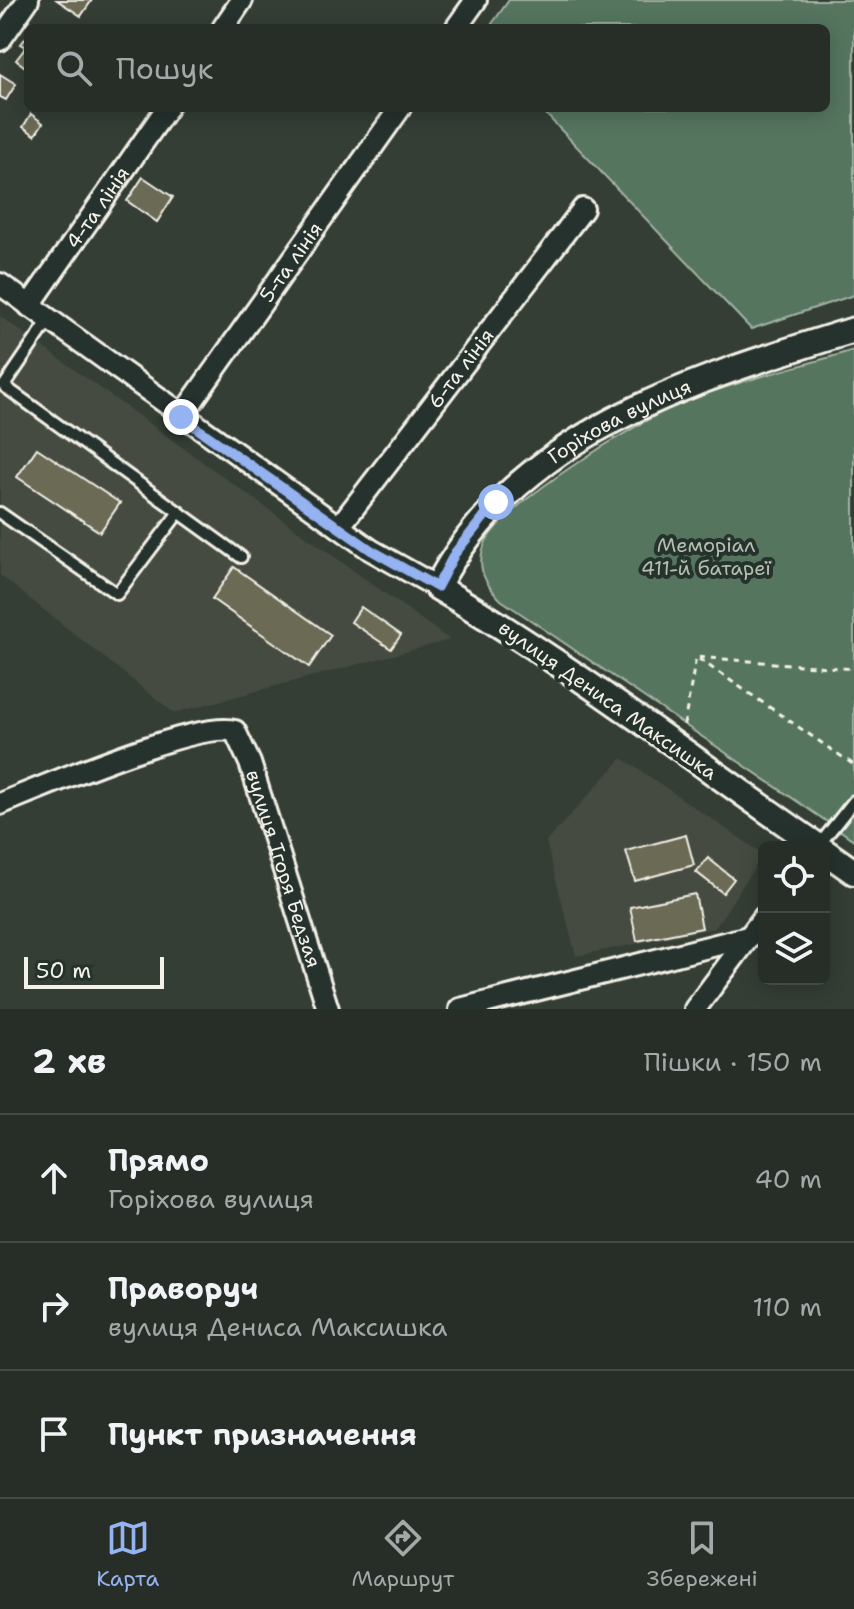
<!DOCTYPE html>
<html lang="uk">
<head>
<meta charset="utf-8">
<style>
	:root { --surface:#272e28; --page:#2f3630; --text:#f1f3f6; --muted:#a4a8a8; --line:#434a45; --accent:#95b2f1 }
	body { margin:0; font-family:"Shantell Sans",sans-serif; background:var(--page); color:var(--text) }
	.controls { position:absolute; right:24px; bottom:24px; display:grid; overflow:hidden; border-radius:12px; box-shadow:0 4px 20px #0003 }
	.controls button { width:72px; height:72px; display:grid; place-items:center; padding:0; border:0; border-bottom:2px solid var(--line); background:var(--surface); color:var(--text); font:40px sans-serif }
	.scale { position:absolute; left:24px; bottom:20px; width:140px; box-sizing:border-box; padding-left:8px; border:4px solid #f4f1e8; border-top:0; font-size:22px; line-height:28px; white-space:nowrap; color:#f4f1e8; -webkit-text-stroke:6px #26332d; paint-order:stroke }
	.stop { position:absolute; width:24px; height:24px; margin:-18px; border:6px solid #95b2f1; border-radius:50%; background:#fff }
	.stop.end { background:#95b2f1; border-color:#fff; box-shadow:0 2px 8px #0008 }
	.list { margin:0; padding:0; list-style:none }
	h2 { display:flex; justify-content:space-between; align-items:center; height:104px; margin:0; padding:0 32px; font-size:34px }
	h2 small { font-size:26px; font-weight:400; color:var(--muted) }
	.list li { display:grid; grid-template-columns:52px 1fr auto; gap:24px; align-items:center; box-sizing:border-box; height:128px; padding:0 32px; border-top:2px solid var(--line) }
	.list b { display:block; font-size:30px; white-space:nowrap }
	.list p { margin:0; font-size:26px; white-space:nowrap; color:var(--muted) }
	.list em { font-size:26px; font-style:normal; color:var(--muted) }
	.icon { flex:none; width:44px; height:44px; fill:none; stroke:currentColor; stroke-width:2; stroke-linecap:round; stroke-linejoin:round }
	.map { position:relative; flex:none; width:854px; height:1009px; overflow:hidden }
	.search { position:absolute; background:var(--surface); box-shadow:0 4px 20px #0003; left:24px; right:24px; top:24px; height:88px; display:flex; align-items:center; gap:20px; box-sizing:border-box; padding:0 28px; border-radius:12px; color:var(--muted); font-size:30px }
	.sheet { height:488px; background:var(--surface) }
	nav { display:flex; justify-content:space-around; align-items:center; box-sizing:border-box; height:112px; border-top:2px solid var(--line); background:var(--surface); font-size:22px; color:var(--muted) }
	nav a { display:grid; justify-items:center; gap:4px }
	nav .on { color:var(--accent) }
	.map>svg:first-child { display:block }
	.built { fill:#444b3f }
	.green { fill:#54755f; stroke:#a4b3a4; stroke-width:2 }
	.building { fill:#6b6a55; stroke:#f4f1e8; stroke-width:2 }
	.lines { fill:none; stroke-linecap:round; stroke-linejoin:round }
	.service-casing { stroke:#f4f1e8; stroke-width:16 }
	.minor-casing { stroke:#f4f1e8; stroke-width:26 }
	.tertiary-casing { stroke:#f4f1e8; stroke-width:30 }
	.path { stroke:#f4f1e8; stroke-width:3; stroke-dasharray:6 6; stroke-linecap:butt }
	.service { stroke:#26332d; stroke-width:10 }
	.minor { stroke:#26332d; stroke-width:20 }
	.tertiary { stroke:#26332d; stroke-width:24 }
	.route { stroke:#95b2f1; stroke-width:10 }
	.labels { text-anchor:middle; stroke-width:8; stroke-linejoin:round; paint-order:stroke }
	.street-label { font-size:20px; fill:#f4f1e8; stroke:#26332d }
	.park-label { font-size:20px; fill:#b4bfb1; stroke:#26332d }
</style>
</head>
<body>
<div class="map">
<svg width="854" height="1009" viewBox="0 0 854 1009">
	<rect width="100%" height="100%" fill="#343e35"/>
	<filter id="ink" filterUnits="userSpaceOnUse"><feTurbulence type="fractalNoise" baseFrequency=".0125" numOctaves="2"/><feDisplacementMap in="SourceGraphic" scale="16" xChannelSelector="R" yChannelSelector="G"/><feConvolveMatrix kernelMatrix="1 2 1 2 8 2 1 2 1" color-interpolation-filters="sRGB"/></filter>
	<g filter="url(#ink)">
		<g class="built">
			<path d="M0,316L450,640L174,713L0,575Z"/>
			<path d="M622,758L763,854L715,928L576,956L546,842Z"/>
		</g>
		<g class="green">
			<path d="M509,0H854V295L751,329L540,108H826V28H489Z"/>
			<path d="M854,350V840L501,600C485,584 476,568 484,546C497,507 639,421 679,404C735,381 796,368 854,350Z"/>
		</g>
		<g class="building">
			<path d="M57,0H92L81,16Z"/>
			<path d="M28,35V69L16,60L26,47L21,44Z"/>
			<path d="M0,74L16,84L6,100L0,97Z"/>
			<path d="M31,114L43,123L35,135L23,127Z"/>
			<path d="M143,177L173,197L157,222L127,201Z"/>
			<path d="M37,448L120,503L100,532L17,477Z"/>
			<path d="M234,567L331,635L309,667L212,599Z"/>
			<path d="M361,607L401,635L391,649L351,622Z"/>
			<path d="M686,835L694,865L635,881L626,851Z"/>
			<path d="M708,858L734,879L723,893L696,872Z"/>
			<path d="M695,894L702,928L637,941L630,907Z"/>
		</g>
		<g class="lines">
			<g class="service-casing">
				<g id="service">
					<path d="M49,320L4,386L241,557"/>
					<path d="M0,513L117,594L179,512"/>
					<path d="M819,845L854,801"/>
				</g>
			</g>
			<g class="minor-casing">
				<g id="minor">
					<path d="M223,28L242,0"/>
					<path d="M456,28L476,0"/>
					<path d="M0,40L28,0"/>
					<path d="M0,284L371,550L437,587"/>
					<path id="s1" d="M29,306L167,108"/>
					<path id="s2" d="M181,417L400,108"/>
					<path id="s3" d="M339,527L583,209"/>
					<path id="s4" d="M0,804C43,787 197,720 235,731L250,763L328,1009"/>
					<path d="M460,1009L748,937"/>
					<path d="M695,1009L764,917"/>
				</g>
			</g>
			<g class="tertiary-casing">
				<g id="tertiary">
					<path id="s5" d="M819,847C692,759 570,665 437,587C517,431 699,378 854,330"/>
					<path d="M824,851L854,872"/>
				</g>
			</g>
			<g class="path">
				<path d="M699,659L854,765"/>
				<path d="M684,725L696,657L854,669"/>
			</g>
			<use href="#service" class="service"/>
			<use href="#minor" class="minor"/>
			<use href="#tertiary" class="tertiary"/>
		</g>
	</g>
	<g class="lines" filter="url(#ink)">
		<path class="route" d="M181,417L371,550L437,587L455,553L496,502"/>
	</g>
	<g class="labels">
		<g class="street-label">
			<text dy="7" stroke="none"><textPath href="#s1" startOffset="120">4-та лінія</textPath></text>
			<text dy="7" stroke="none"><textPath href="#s2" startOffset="190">5-та лінія</textPath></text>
			<text dy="7" stroke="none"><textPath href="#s3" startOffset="200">6-та лінія</textPath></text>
			<text dy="7" stroke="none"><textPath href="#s5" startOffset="714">Горіхова вулиця</textPath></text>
			<text transform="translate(608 700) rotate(35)" y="7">вулиця Дениса Максишка</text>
			<text dy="7" stroke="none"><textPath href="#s4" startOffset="394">вулиця Ігоря Бедзая</textPath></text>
		</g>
		<g class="park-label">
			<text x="706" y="552">Меморіал<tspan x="706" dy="23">411-й батареї</tspan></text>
		</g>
	</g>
</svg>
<div class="controls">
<button><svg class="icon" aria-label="locate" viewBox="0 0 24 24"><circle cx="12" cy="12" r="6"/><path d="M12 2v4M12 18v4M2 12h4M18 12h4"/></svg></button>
<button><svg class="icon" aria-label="layers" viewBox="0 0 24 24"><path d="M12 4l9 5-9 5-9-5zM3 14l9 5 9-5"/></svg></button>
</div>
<div class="scale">50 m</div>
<div class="stop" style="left:496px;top:502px"></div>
<div class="stop end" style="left:181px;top:417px"></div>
<div class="search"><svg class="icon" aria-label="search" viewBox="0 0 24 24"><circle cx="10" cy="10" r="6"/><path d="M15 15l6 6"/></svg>Пошук</div>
</div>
<section class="sheet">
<h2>2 хв<small>Пішки · 150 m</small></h2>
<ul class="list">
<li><svg class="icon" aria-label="ahead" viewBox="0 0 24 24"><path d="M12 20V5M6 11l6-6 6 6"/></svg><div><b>Прямо</b><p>Горіхова вулиця</p></div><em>40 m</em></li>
<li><svg class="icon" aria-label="right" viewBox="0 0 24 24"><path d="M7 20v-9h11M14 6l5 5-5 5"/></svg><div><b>Праворуч</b><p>вулиця Дениса Максишка</p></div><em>110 m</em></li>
<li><svg class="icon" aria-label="arrive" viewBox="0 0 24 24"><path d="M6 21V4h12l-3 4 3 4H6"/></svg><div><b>Пункт призначення</b></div></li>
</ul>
</section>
<nav>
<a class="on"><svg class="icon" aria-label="map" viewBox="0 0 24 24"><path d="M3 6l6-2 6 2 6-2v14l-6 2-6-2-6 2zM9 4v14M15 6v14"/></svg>Карта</a>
<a><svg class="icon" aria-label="directions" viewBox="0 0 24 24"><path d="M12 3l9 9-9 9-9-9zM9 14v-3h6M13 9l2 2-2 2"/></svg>Маршрут</a>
<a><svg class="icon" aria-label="saved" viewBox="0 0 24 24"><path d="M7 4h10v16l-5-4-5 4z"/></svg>Збережені</a>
</nav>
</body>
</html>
